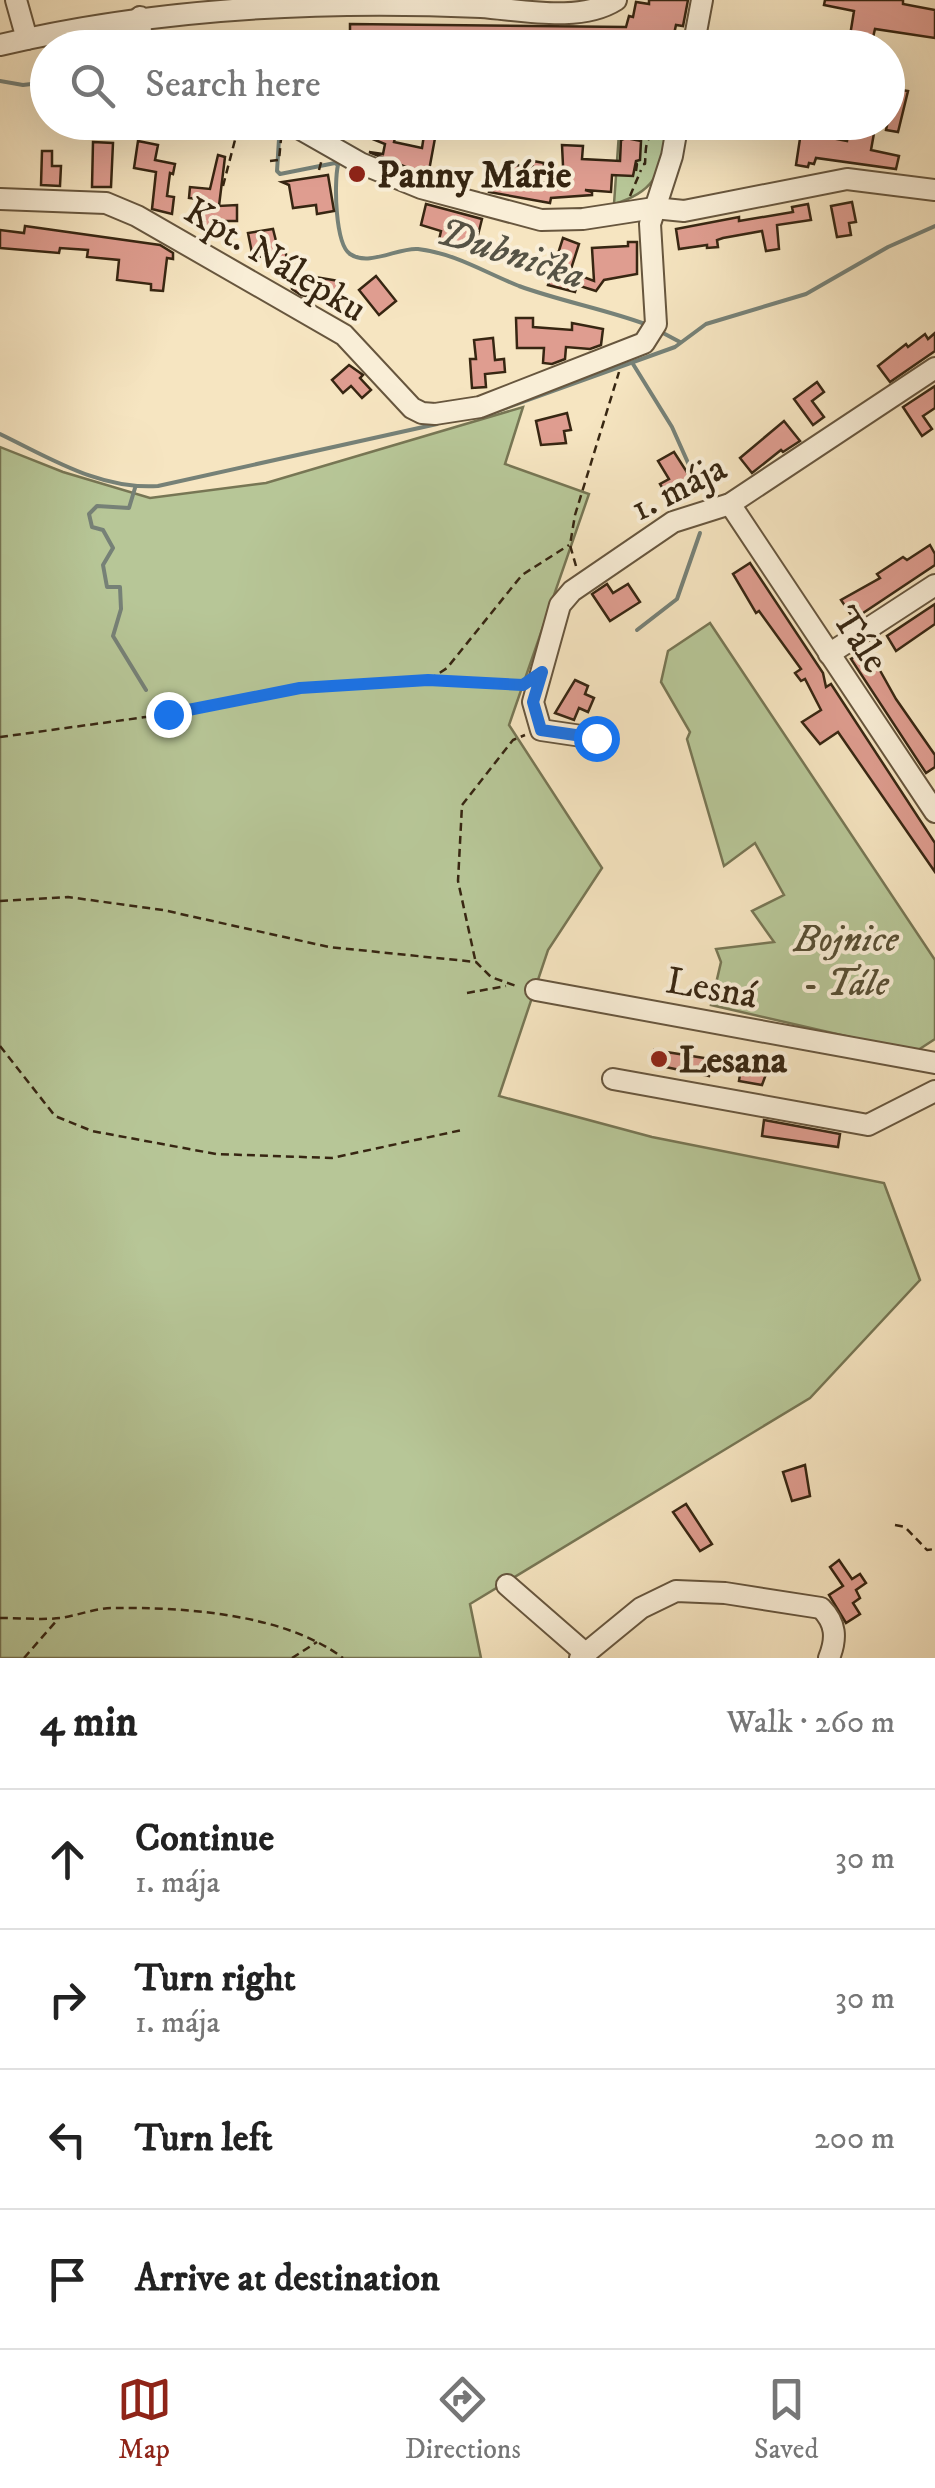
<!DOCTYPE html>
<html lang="en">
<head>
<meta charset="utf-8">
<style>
	:root { --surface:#fff; --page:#f6f6f6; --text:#222; --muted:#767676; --line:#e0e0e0; --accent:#8f2418 }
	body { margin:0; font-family:"IM FELL DW Pica",serif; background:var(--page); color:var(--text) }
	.stop { position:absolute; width:30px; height:30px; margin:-22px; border:8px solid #1a73e8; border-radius:50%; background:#fff }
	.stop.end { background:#1a73e8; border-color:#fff; box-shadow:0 2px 10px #0008 }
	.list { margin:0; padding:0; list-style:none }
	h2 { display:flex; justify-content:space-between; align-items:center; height:130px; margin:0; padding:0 40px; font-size:42px }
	h2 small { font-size:32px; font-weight:400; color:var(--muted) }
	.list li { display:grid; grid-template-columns:65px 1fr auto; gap:30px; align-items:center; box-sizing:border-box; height:140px; padding:0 40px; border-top:2px solid var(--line) }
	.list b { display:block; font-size:38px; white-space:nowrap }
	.list p { margin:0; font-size:32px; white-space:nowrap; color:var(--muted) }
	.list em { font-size:32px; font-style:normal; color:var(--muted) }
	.icon { flex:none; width:55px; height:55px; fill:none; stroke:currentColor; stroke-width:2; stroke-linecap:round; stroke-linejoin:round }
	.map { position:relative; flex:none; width:935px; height:1658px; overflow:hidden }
	.search { position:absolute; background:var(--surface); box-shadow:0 10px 40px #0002; left:30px; right:30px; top:30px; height:110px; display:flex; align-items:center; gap:25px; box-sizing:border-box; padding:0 35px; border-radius:55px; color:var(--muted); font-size:38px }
	.sheet { height:690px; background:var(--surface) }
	nav { display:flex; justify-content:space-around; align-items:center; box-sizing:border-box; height:140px; border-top:2px solid var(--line); background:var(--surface); font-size:28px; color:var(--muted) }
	nav a { display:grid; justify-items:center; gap:5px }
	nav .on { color:var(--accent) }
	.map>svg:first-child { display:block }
	.green { fill:#b7c697; stroke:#777654; stroke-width:2.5 }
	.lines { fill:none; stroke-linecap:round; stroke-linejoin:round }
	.stream { stroke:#768177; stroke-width:4 }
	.building { fill:#df9d90; stroke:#372612; stroke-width:2.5 }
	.minor-casing { stroke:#67563e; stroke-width:24 }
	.path { stroke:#372612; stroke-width:2.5; stroke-dasharray:8 5; stroke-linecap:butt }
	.minor { stroke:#f9eed7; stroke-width:20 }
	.route { stroke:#1a73e8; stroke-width:12 }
	.poi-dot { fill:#8f2418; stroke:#f9eed7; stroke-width:4 }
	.labels { text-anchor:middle; stroke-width:8; stroke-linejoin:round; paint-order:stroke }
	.poi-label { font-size:38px; font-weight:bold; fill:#372612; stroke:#f9eed7; text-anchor:start }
	.street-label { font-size:38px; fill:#372612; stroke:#f9eed7 }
	.park-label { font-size:38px; font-style:italic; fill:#574e33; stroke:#f9eed7 }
	.water-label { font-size:40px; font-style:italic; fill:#565345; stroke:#f9eed7 }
</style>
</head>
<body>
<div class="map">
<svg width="935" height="1658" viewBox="0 0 935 1658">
	<rect width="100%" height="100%" fill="#f6e5c1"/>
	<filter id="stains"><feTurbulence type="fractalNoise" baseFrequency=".002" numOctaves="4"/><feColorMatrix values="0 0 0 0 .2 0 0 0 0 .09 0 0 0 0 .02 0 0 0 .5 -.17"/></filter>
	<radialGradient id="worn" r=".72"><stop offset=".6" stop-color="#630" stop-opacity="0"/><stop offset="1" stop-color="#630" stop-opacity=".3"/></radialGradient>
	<g class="green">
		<path d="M619,133H668C659,173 657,191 614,204Z"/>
		<path d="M523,407L505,464L589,494L509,725L602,868L548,950L499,1096L652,1137L884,1183L920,1280L810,1398L470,1604L481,1658H0V447L63,472L150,498L266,483Z"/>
		<path d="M710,623L935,960V1039L915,1052L711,1005L721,962L716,949L774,942L752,911L784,895L755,843L724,866L687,739L690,732L661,682L668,651Z"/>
	</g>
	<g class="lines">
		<g class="stream">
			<path d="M0,81L23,85L48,82"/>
			<path d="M179,122C191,129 219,138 234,137C252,136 264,125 279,139L277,171L280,174L335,163L338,165C334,182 335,244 350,254C369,267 399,247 418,249C454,253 486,273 519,286C560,301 604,309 645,324"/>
			<path d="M663,333L680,342"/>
			<path d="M633,364L672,427L689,465"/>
			<path d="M486,415L675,347L706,324L806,294L888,247L935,226"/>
			<path d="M0,434C50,458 100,490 158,486L437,424"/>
			<path d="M135,488L129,508L97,506L89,514L92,527L103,530L113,548L103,565L107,587H120L121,609L113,636L146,690"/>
			<path d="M637,630L677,599L700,533"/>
		</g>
	</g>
	<g class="building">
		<path d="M649,0H688L683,26L676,25L671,48L616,38L612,41L611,48L547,45V48L350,46V24L626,27L629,16L633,17L636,2L649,4Z"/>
		<path d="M825,0H903V4L935,10V38L875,29L871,46L849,42L854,11L824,5Z"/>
		<path d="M895,89L908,91L898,132L886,130Z"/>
		<path d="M331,122H381L398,126L394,142L422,148L426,122H438L428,176L369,152L383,154L385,144Z"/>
		<path d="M850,122H876L871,150L899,156L896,169L816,158L814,164L809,163L808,167L796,165L801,132L847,141Z"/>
		<path d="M626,138L641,141L640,160L636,161L633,176L612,175L611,192L585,190L592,192V195L551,198L550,203L489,192L493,168L508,170L510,164L532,168L533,161L544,163L540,182L564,186L562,145L583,146L582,159L620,161L621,140Z"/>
		<path d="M138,141L158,145L155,160L175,164L173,174L170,173L167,196L174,197L172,214L152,209L156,172L134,168Z"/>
		<path d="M93,142L113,143L111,187H92Z"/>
		<path d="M42,151H52V166H61L60,186L41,185Z"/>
		<path d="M218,155L225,157L219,206L237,205V221H216L215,228L197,226L199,207L197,199L189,198L190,187L210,189Z"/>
		<path d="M328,175L334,211L317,214L316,205L293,208L289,185L282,182Z"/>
		<path d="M852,202L856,222L849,223L851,235L837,237L831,206Z"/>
		<path d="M426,204L482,219L474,251L438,244L441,231L421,225Z"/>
		<path d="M808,204L811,220L777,225L779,249L766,251L762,231L723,238L717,240L718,247L707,248V245L679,249L676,229L739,217V221L793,212L792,207Z"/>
		<path d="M25,226L160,245L173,253V259L167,258L163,291L151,290V284L117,280L119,260L87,257L88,250L60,248L59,253L0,248V230L24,233Z"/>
		<path d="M273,229L276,241L285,248L287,260L267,263L266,256L253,258L248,233Z"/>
		<path d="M563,238L579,244L570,272L594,281L592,248L628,246V242H637V274L604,280L596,291L577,285L575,292L548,285Z"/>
		<path d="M376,276L396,301L379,315L359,290Z"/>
		<path d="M315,277L339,281L335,301L301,295L292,289L291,283Z"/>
		<path d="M516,318H533V327L572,330V323L603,329L601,345L590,349L566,347L565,359L552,364L543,363L544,348H517Z"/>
		<path d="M935,333V351L890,382L878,366L906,344L908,347L925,334L928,339Z"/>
		<path d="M493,338L495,360L504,359L505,372L485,374L486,387L472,388L470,359H476L474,340Z"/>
		<path d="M349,365L363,375L360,378L371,390L362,398L351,386L343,393L332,380Z"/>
		<path d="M817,382L824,392L812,401L824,417L813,425L794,399Z"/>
		<path d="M935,386V408L923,416L932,429L922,436L903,407Z"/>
		<path d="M567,413L571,430L564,431L566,443L541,445L536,421Z"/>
		<path d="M784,421L800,441L783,452L781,450L752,473L740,458Z"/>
		<path d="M674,452L692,480L684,486L687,491L670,501L660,484L669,479L658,461Z"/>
		<path d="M930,545L935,554V565L854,619L841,600L880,578L877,574L903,557L907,560Z"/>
		<path d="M750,563L823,673L826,687L831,684L935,843V872L838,732L820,744L802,722L821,710L805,679L801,681L795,673L801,669L759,611L756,613L733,574Z"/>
		<path d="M607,584L613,593L628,584L640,602L610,621L592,594Z"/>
		<path d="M935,604V624L896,651L887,636Z"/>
		<path d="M868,649L896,699L935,755V767L926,773L851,659Z"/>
		<path d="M575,680L588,686L585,694L594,698L588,712L579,708L574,720L555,713Z"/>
		<path d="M654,1050L704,1058L713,1062L709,1076L651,1064Z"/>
		<path d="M742,1061L769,1066L762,1085L739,1081Z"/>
		<path d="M764,1120L840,1134L838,1147L762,1136Z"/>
		<path d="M805,1465L810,1496L792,1501L783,1472Z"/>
		<path d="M686,1504L712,1544L700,1551L673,1512Z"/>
		<path d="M839,1560L852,1579L860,1574L866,1583L856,1590L860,1598L853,1603L860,1614L846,1623L829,1595L843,1586L830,1567Z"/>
	</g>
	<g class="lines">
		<g class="minor-casing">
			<g id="minor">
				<path d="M16,0L27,39"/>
				<path d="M140,17L142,48"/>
				<path d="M0,45C156,8 321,0 481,7C522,10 580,23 616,0"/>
				<path d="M693,48L702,0"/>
				<path d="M288,122L360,163L421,188L541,220L583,219L654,208L684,211L847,179L935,190"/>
				<path d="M0,199L106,203L137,216L344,335L412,408L422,413L435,414L480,407L644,343L656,324L650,224L672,156L678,122"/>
				<path d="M730,504L935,812"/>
				<path d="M829,654L935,585"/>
				<path d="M595,738L541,730L533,702L560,605L572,591L673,522L730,504L935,368"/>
				<path d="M536,990L935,1063"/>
				<path d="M613,1079L868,1125L935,1091"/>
				<path d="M507,1585L585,1653"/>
				<path d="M580,1658L641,1608L676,1591L725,1593L821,1608C836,1623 837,1638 829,1658"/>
			</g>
		</g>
		<g class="path">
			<path d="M270,161L279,160L281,139"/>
			<path d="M319,170L322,159"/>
			<path d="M636,171L637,164H645C646,150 644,134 660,131"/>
			<path d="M223,186L235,140L246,122"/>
			<path d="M630,196L641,170"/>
			<path d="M576,566L570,545L575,515L619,372"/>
			<path d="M429,680L447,668L522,575L569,545"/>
			<path d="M0,737L168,714L299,688L429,680L519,684"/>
			<path d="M0,901L68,897L163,910L329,947L476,962L491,977L519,987"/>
			<path d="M475,959L458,881L462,805L513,740L525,735"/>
			<path d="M467,993L506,986"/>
			<path d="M0,1046L55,1116L92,1131L216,1154L332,1158L462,1130"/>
			<path d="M895,1525L905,1527L927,1550L935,1549"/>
			<path d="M0,1618C20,1618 42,1620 61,1618C79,1615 96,1608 114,1608C185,1607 285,1614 343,1658"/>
			<path d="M24,1658L58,1619"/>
			<path d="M292,1658L317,1642"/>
		</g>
		<use href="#minor" class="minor"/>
	</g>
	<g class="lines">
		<path class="route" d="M168,714L300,688L428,680L523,685L542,672L533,702L541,730L596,738"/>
	</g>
	<g class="poi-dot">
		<circle cx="357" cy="174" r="10"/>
		<circle cx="659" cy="1059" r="10"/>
	</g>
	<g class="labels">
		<g class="poi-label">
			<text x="377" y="187">Panny Márie</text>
			<text x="679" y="1072">Lesana</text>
		</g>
		<g class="street-label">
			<text transform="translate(276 259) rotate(31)" y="13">Kpt. Nálepku</text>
			<text transform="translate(678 487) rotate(-27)" y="13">1. mája</text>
			<text transform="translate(861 639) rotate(56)" y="13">Tále</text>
			<text transform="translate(712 987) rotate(10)" y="13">Lesná</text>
		</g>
		<g class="park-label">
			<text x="846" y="951">Bojnice<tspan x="846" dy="44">- Tále</tspan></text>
		</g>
		<g class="water-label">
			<text transform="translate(512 252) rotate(18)" y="14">Dubnička</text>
		</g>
	</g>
	<rect width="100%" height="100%" filter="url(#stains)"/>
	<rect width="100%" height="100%" fill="url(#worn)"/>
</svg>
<div class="stop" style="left:596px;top:738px"></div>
<div class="stop end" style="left:168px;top:714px"></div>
<div class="search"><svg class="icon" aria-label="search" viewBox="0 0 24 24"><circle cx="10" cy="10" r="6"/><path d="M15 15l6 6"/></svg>Search here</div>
</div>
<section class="sheet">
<h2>4 min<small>Walk · 260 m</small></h2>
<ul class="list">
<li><svg class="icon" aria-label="ahead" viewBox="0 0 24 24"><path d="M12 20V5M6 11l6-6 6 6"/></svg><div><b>Continue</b><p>1. mája</p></div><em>30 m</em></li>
<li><svg class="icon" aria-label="right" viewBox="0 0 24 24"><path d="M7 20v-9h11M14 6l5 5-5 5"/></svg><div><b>Turn right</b><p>1. mája</p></div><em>30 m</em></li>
<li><svg class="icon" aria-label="left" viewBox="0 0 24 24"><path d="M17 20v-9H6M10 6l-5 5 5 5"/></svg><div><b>Turn left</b></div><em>200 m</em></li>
<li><svg class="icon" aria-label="arrive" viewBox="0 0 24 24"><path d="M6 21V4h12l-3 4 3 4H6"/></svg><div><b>Arrive at destination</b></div></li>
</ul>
</section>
<nav>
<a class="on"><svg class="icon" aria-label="map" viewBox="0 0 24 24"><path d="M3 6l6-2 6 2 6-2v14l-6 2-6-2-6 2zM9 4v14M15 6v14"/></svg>Map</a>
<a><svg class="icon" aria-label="directions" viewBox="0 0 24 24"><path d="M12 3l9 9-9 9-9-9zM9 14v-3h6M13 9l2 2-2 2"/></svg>Directions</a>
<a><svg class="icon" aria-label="saved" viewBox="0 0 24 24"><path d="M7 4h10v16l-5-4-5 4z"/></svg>Saved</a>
</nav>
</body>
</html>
